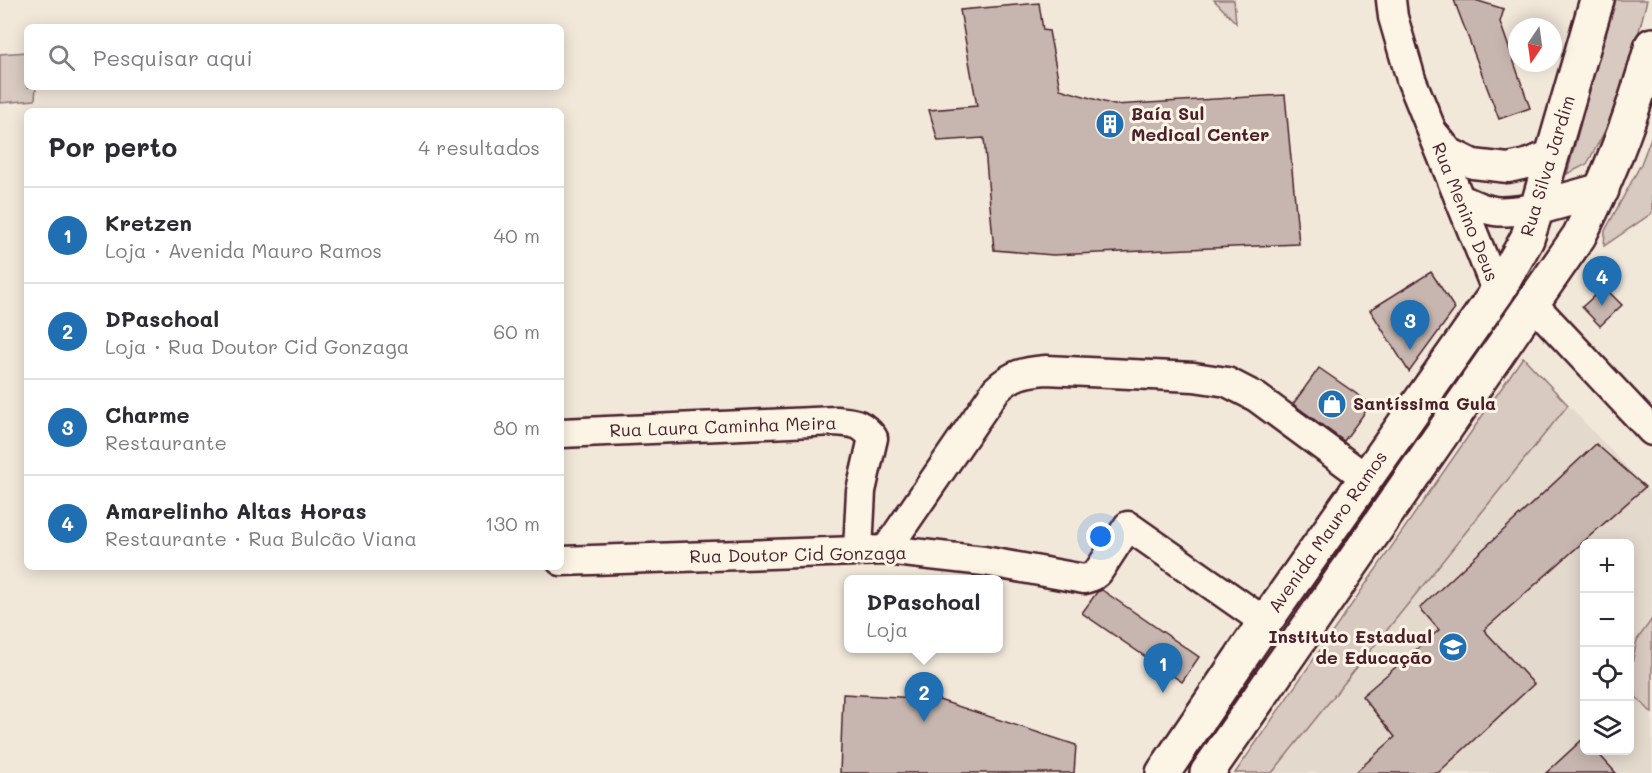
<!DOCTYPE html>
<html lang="pt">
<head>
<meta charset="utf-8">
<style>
	:root { --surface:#fff; --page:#f2f2f3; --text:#2b2b33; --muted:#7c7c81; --line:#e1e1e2; --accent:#1f6fb2 }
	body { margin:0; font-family:Mali,sans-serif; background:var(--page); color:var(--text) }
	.controls { position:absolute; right:18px; bottom:18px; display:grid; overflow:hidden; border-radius:9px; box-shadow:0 3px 15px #0003 }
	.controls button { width:54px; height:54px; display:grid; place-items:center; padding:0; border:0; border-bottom:2px solid var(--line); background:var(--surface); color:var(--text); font:30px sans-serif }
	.compass { position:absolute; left:1508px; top:18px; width:54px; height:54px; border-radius:50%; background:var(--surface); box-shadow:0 3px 15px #0003; rotate:193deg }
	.you { position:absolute; left:1101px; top:537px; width:21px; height:21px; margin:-15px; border:4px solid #fff; border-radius:50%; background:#1a73e8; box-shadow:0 0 0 9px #1a73e833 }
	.badge { display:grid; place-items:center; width:39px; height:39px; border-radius:50%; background:var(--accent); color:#fff; font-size:20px; font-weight:700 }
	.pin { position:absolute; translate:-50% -50px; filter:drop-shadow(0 2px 3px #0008) }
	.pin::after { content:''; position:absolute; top:32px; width:21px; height:18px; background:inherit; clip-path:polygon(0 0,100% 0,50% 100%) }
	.popup { position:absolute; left:844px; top:575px; width:159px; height:78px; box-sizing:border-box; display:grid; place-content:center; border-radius:9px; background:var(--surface); filter:drop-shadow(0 2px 4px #0005); font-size:20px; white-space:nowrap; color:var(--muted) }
	.popup b { font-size:22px; color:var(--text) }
	.popup::after { content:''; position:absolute; left:50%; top:100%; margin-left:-12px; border:12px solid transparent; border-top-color:var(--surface) }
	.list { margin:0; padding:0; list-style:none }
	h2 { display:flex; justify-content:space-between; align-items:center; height:78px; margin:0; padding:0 24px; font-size:26px }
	h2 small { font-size:20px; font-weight:400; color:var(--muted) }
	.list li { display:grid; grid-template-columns:39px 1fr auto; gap:18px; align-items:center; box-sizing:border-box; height:96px; padding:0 24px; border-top:2px solid var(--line) }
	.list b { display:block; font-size:22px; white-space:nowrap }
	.list p { margin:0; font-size:20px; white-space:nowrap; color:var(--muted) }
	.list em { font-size:20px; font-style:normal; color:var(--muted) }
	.icon { flex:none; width:33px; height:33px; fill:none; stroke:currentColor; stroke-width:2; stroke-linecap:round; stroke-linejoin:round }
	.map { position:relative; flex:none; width:1652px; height:773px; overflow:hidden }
	.search { position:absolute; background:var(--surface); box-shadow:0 3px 15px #0003; left:24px; top:24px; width:540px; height:66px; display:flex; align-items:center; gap:15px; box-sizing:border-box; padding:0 21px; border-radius:9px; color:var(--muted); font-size:22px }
	.panel { position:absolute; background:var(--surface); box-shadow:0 3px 15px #0003; left:24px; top:108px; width:540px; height:462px; border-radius:9px }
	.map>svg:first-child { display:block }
	.built { fill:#e4d9cd; fill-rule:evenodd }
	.green { fill:#d8cac0; stroke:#917476; stroke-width:1.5 }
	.building { fill:#c7b6af; stroke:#4a1f2b; stroke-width:1.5 }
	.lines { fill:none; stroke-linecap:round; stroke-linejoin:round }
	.minor-casing { stroke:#4a1f2b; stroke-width:33 }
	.major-casing { stroke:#4a1f2b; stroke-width:38 }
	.minor { stroke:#fcf5e5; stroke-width:28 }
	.major { stroke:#fcf5e5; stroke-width:33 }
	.labels { text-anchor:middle; stroke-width:6; stroke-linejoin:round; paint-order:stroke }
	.poi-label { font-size:18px; font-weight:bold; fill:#4a1f2b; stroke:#fcf5e5; text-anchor:start }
	.street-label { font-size:18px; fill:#4a1f2b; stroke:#fcf5e5 }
</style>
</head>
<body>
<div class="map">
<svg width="1652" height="773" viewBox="0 0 1652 773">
	<rect width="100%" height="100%" fill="#f1e8da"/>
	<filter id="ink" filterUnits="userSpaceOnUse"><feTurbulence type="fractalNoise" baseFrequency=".0167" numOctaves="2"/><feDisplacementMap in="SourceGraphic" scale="12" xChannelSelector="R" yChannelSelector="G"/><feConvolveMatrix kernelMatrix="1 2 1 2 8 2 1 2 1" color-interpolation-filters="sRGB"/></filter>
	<g filter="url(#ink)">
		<path class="built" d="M1523,357L1652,494V773H1235ZM1584,544H1630V750H1584Z"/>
		<g class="green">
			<path d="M1214,0H1234L1236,23Z"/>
			<path d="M1614,0H1647L1621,101L1587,164L1567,174Z"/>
			<path d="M27,52V87H36L35,100L0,103V54Z"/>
			<path d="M1652,135V213L1604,246L1605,231L1641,164Z"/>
			<path d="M1523,357L1568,405L1272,773H1235Z"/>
			<path d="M1652,619V713L1636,697L1631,668L1637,640Z"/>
		</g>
		<g class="building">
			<path d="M1454,0H1475L1504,9L1500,22L1530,108L1499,119Z"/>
			<path d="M1039,3L1043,30L1049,31L1060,89L1114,105L1285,95L1299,244L1053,255L994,250L984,138L938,141L929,110L977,106L960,10Z"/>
			<path d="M1431,272L1455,309L1409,372L1370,310Z"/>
			<path d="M1604,287L1622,305L1600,326L1582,307Z"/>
			<path d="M1319,368L1371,404L1344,441L1293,404Z"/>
			<path d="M1596,444L1645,487L1484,630L1534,684L1438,773H1355L1395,737L1362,696L1439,630L1420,608Z"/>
			<path d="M1102,590L1199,657L1182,682L1082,613L1097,592Z"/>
			<path d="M843,694L936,699L1076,745L1074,773H840Z"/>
			<path d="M1584,738V750H1595L1616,773H1546Z"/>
		</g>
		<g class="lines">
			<g class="minor-casing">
				<g id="minor">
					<path d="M1391,0L1393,17L1411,79L1497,292"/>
					<path d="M1436,136L1449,152L1473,164L1508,168L1526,164L1552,154"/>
					<path d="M1459,198C1494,215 1499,213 1537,208"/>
					<path d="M1533,304L1652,431"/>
					<path d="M561,433L836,421C854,423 861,422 873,438L861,491L858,550"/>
					<path d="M886,550L996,390C1013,374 1023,372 1046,370L1194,377L1227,382L1256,397L1366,478"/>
					<path d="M561,561L886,550L984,561L1084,579L1093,576L1098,572L1128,526L1265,622"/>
				</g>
			</g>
			<g class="major-casing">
				<g id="major">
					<path d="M1537,208L1602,190"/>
					<path d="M1163,773L1265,622L1497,292L1527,239L1537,208L1597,0"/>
					<path d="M1207,773L1579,236C1610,175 1634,111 1652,45"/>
				</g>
			</g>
			<use href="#minor" class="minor"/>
			<use href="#major" class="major"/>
		</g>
	</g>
	<defs>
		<g id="building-disc" transform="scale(1.5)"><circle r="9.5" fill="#1f6fb2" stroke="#fcf5e5"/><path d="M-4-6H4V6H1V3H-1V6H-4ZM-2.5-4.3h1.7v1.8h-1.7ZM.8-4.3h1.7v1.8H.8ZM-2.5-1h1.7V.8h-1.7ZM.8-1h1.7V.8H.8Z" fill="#fff"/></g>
		<g id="shop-disc" transform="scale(1.5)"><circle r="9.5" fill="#1f6fb2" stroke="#fcf5e5"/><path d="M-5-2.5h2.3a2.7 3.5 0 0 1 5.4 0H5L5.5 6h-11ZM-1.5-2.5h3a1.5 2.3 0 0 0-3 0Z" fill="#fff"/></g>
		<g id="school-disc" transform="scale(1.5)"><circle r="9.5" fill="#1f6fb2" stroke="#fcf5e5"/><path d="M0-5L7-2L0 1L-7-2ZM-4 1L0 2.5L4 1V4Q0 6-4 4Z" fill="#fff"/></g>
	</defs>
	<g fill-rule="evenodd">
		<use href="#building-disc" x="1110" y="124"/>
		<use href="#shop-disc" x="1332" y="404"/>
		<use href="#school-disc" x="1453" y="647"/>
	</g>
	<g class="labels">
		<g class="poi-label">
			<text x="1131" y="120">Baía Sul<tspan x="1131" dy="21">Medical Center</tspan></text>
			<text x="1353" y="410">Santíssima Gula</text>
			<text x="1432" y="643" text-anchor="end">Instituto Estadual<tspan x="1432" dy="21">de Educação</tspan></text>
		</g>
		<g class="street-label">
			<text transform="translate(1548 166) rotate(-73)" y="6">Rua Silva Jardim</text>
			<text transform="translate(1465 212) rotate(68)" y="6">Rua Menino Deus</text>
			<text transform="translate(723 427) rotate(-2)" y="6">Rua Laura Caminha Meira</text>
			<text transform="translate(1328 532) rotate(-55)" y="6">Avenida Mauro Ramos</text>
			<text transform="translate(798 555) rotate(-1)" y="6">Rua Doutor Cid Gonzaga</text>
		</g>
	</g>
</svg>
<div class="controls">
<button>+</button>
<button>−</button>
<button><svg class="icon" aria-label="locate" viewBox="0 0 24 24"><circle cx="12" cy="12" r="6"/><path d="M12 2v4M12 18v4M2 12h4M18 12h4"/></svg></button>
<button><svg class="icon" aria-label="layers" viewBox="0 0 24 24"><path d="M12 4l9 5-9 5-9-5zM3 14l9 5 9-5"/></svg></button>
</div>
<svg class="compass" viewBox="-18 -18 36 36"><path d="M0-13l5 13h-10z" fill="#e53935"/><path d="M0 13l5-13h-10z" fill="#7c7c81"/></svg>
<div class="you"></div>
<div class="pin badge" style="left:1163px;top:693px">1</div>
<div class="pin badge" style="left:924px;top:722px">2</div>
<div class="popup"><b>DPaschoal</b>Loja</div>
<div class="pin badge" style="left:1410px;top:350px">3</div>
<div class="pin badge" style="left:1602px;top:306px">4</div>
<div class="search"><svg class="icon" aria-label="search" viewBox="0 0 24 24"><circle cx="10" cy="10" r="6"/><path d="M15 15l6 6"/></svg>Pesquisar aqui</div>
<section class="panel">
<h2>Por perto<small>4 resultados</small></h2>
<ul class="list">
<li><span class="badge">1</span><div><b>Kretzen</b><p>Loja · Avenida Mauro Ramos</p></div><em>40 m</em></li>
<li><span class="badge">2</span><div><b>DPaschoal</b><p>Loja · Rua Doutor Cid Gonzaga</p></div><em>60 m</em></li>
<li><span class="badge">3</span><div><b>Charme</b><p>Restaurante</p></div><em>80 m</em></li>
<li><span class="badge">4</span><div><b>Amarelinho Altas Horas</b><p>Restaurante · Rua Bulcão Viana</p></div><em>130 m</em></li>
</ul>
</section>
</div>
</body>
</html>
